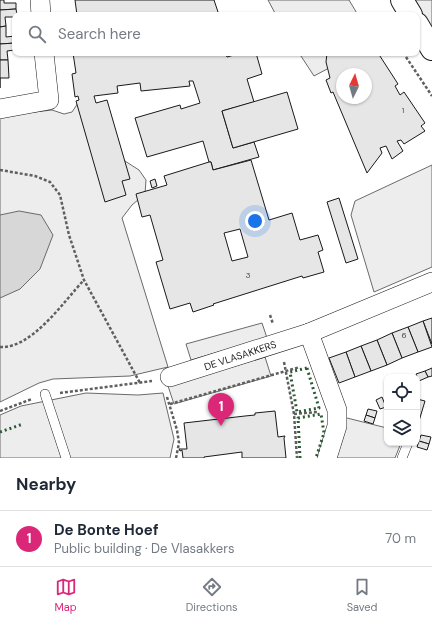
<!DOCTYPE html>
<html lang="en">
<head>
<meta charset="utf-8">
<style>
	:root { --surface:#fff; --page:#f2f2f3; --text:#1f2937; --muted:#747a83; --line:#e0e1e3; --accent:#db2777 }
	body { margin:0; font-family:"DM Sans",sans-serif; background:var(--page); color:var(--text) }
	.controls { position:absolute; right:12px; bottom:12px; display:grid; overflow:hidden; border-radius:8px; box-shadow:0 1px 3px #0004 }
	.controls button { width:36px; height:36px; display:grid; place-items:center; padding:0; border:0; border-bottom:1px solid var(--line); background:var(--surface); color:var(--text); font:20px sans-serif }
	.compass { position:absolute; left:336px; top:68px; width:36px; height:36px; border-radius:50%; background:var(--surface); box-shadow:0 1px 3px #0004; rotate:5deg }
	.you { position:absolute; left:255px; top:221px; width:14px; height:14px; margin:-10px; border:3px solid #fff; border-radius:50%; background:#1a73e8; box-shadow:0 0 0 6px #1a73e833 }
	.badge { display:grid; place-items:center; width:26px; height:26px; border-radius:50%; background:var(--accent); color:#fff; font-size:13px; font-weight:700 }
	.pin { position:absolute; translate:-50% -33px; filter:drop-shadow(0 1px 2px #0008) }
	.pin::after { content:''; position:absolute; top:21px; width:14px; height:12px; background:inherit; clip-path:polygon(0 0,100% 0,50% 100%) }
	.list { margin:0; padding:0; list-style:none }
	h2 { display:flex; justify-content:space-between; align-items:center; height:52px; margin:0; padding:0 16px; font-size:17px }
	h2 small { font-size:13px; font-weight:400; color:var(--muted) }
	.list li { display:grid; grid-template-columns:26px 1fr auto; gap:12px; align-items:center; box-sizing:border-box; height:56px; padding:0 16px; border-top:1px solid var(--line) }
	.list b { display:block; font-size:15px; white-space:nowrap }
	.list p { margin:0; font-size:13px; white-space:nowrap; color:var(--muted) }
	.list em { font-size:13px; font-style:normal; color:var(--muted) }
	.icon { flex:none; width:22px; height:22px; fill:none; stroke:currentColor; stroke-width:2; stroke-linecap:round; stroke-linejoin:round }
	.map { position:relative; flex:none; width:432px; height:458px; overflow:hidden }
	.search { position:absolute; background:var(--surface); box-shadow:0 1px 3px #0004; left:12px; right:12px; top:12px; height:44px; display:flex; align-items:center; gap:10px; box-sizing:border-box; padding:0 14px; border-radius:8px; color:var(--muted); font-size:15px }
	.sheet { height:108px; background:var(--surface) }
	nav { display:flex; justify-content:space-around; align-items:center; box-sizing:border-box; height:56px; border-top:1px solid var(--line); background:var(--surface); font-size:11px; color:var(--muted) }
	nav a { display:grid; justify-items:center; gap:2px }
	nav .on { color:var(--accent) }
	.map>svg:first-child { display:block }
	.built { fill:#ededed; stroke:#6a6a6a }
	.water { fill:#d7d7d7; stroke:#6a6a6a }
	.building { fill:#e6e6e6; stroke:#1a1a1a; fill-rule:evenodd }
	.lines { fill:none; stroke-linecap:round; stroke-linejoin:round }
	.service-casing { stroke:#1a1a1a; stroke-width:10 }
	.minor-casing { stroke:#1a1a1a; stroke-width:20 }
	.secondary-casing { stroke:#1a1a1a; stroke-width:24 }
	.path { stroke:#5f5f5f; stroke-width:2.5; stroke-dasharray:3 2; stroke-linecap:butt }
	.service { stroke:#fff; stroke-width:9 }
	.minor { stroke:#fff; stroke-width:19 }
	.secondary { stroke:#fff; stroke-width:22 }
	.hedge { stroke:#2b5a34; stroke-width:3; stroke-dasharray:2 3; stroke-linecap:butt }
	.labels { text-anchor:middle; stroke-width:3; stroke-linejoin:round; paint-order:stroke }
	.number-label { font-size:8px; fill:#4d4d4d }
	.street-label { font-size:10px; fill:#1a1a1a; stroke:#fff }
</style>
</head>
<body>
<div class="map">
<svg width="432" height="458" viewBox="0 0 432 458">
	<rect width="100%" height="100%" fill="#fff"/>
	<g class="built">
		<path d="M268,0H349L358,15H276Z"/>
		<path d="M413,0H432V30Z"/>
		<path d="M299,53H357L314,76Z"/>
		<path d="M78,103L114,154L139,170L146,180L145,194L132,205L122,218L168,367L130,376L53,379L39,383L0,402V116L52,110L64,114L72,112Z"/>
		<path d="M432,165V267L374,292L351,215L355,201Z"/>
		<path d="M262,323L267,338L191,360L186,344Z"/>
		<path d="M265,357L271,376L174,404L168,386Z"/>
		<path d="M86,393L138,395L163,393L174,439L170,458H0V415L21,406Z"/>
		<path d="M343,417L387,428V443H401L395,458H331Z"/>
	</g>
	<path class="water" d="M19,211L41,215L53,235L40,269L20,289L0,298V215Z"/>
	<g class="building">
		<path d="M0,0H4V3H16V9L0,10Z"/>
		<path d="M75,0H214L219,15H77Z"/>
		<path d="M16,9L17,15H15V17H5L6,26L0,27V10Z"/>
		<path d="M6,26V37L15,36V43L0,44V27Z"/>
		<path d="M15,43V50L7,51L8,60H0V44Z"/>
		<path d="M73,53H225L227,57L241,53H256L262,74L247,79L254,102L222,111L233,148L254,142L259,157L213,170L211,162H209L203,141L147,157L135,118L180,105L181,109L200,103L193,81H189L190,86L141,91L140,83L117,86L118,93L94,96L96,103L107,100L130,179L122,181L126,195L105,202L76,101L79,100L78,96L75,97L72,74L76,73Z"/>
		<path d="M327,53H372L374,55L378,53L398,84L395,86L400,95L404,92L425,123L421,126L425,131L404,144L401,140L397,141L403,151L392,159L386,146L380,148L382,153L367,173L333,92L331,93L326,80L330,78L326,62ZM342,74H366V98H342Z"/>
		<path d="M0,60H8L9,78H0V88Z"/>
		<path d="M287,92L298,129L233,148L222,111Z"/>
		<path d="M251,160L269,220L292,213L300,240L318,235L323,250L318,252L324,272L303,278L302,276L213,304L214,305L193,312L190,303L170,309L156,262L163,260L150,215L142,217L136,194L167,185L164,176L209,162H211L213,170ZM240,229L248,257L232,261L224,233Z"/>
		<path d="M155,179L157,186L152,188L150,181Z"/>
		<path d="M339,198L358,259L346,263L327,202Z"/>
		<path d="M432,318V344L423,321Z"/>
		<path d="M423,321L432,347L418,352L408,327Z"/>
		<path d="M408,327L418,352L402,358L392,333Z"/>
		<path d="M392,333L402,358L387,365L377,340Z"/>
		<path d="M377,340L387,365L371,371L361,346Z"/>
		<path d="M361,346L371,371L355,377L346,352Z"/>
		<path d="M346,352L355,377L339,383L329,358Z"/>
		<path d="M432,368V376L428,377L425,371Z"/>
		<path d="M425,371L428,377L419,381L416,374Z"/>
		<path d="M382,397L386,407L380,409L376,400Z"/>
		<path d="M417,399L425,401L419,421L417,420Z"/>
		<path d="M368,409L377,411L375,418L366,415Z"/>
		<path d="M275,411L278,437L285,436L284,438L286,458H242V452L204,457V458H183L182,450L180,451L179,449H187L184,423L245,416L255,415V413Z"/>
		<path d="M366,415L375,418L373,424L364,421Z"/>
		<path d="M421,435L431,437L429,444L419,441Z"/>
		<path d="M419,441L429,444L427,450L417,447Z"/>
	</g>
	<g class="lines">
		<g class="service-casing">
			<g id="service">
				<path d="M45,394L66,458"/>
				<path d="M402,458L408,443"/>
			</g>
		</g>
		<g class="minor-casing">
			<g id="minor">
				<path d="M40,0L41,15"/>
				<path d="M0,109L49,100L44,53"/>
				<path d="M309,333L337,410V426L327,458"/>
				<path d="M170,377L309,333L432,282"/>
			</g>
		</g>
		<g class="secondary-casing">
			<g id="secondary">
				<path d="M402,0L411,15"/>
				<path d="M417,24L432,49"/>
			</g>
		</g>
		<g class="path">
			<path d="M409,53L406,57L432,96"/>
			<path d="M0,170L35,176L50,182L60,195L69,235L84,280L140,383"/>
			<path d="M270,315L273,324"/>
			<path d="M0,347C32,349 64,301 84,280"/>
			<path d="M284,362L294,414L297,458"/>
			<path d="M60,393L152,381"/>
			<path d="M167,397L177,430L179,443L176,458"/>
			<path d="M170,404L300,367"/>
			<path d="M0,411L32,399"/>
			<path d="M294,414L317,412"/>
		</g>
		<use href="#service" class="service"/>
		<use href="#minor" class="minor"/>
		<use href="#secondary" class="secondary"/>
		<g class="hedge">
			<path d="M307,368L319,408L297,412L290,372Z"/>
			<path d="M0,432L23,424"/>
			<path d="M300,458L298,418L321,414L324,433L316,458"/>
		</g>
	</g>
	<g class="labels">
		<g class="number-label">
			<text x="403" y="113">1</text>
			<text x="248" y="278">3</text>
			<text x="404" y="338">6</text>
		</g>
		<g class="street-label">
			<text transform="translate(240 355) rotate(-18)" y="4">DE VLASAKKERS</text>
		</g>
	</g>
</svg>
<div class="controls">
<button><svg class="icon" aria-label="locate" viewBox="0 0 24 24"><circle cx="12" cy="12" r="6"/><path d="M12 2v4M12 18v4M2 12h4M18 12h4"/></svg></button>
<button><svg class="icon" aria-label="layers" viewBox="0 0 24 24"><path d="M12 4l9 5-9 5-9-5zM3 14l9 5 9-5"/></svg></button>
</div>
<svg class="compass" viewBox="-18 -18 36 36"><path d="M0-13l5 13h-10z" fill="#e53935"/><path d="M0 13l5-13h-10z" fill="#747a83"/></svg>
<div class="you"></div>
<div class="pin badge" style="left:221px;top:426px">1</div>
<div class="search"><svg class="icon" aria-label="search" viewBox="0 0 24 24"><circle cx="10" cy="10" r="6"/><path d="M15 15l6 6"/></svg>Search here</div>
</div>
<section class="sheet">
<h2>Nearby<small></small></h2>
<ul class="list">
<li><span class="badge">1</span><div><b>De Bonte Hoef</b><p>Public building · De Vlasakkers</p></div><em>70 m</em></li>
</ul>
</section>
<nav>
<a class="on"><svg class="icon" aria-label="map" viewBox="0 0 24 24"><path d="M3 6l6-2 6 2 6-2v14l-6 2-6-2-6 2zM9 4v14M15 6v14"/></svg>Map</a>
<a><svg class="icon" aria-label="directions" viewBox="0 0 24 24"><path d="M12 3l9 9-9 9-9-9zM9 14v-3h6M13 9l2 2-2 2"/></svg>Directions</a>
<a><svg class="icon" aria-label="saved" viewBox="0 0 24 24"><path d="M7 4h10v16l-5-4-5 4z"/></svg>Saved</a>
</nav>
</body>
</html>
